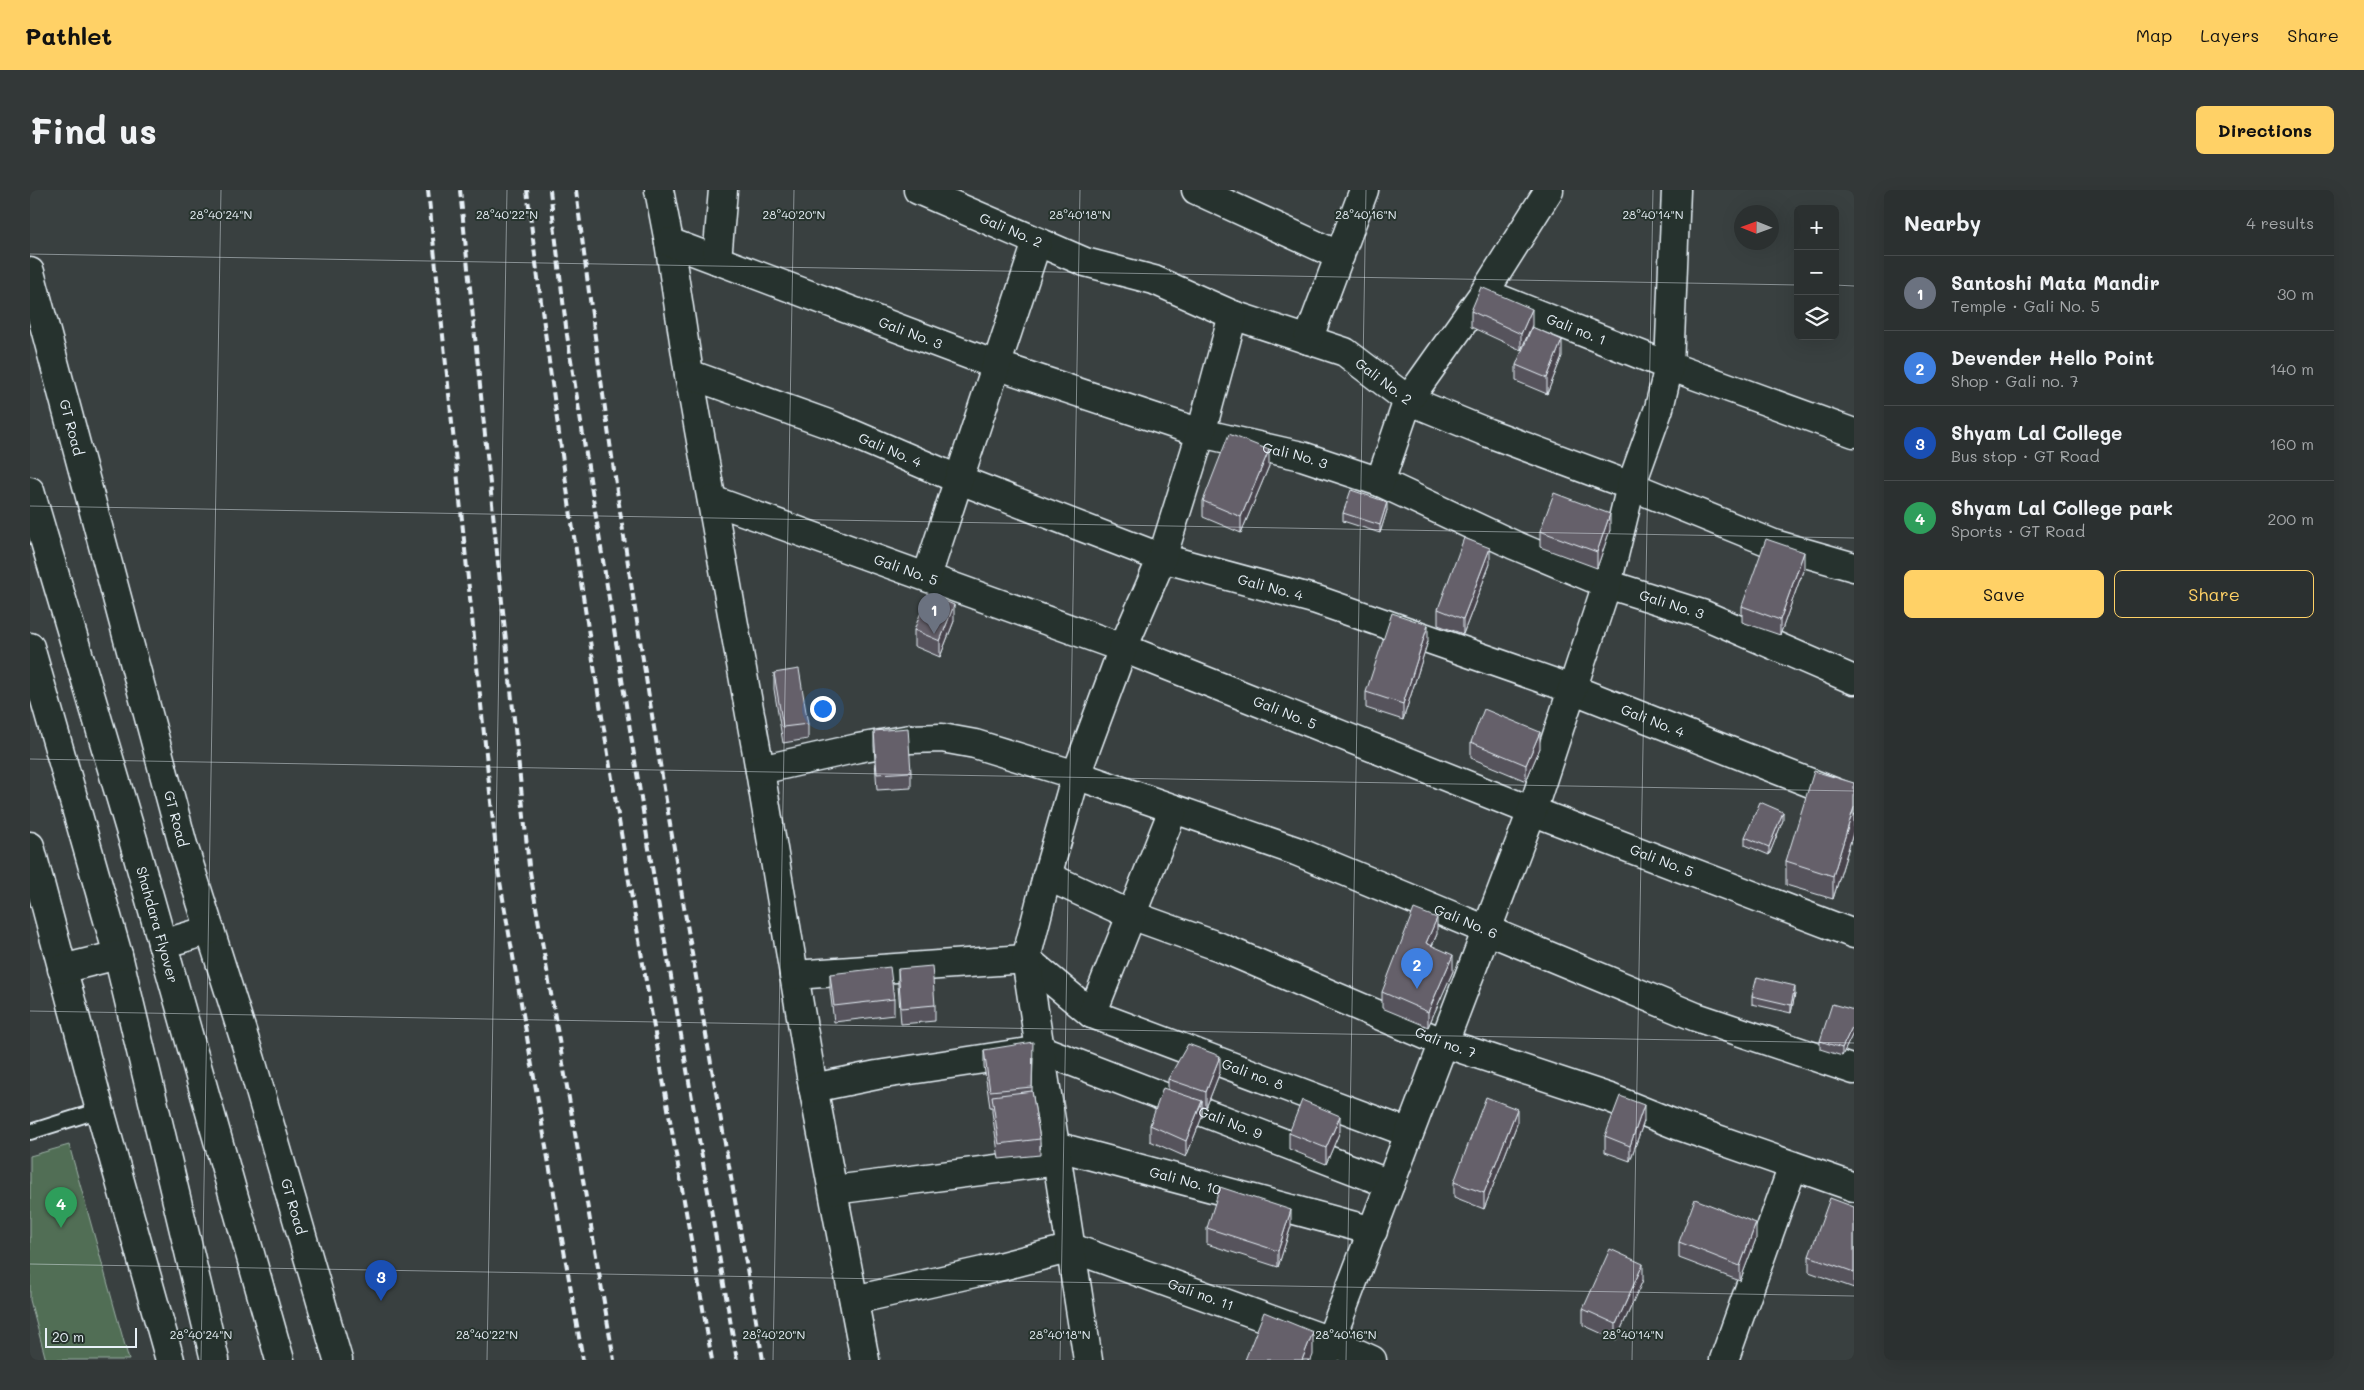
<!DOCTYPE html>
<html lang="en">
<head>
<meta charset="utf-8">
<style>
	:root { --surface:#2b3030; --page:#333838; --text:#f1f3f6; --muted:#a6a9ab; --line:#474b4c; --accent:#ffd166 }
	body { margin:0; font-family:Mali,sans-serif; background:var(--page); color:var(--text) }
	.controls { position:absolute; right:15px; top:15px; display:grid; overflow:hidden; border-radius:8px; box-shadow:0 5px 20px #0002 }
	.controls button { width:45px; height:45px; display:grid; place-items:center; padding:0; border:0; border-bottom:1px solid var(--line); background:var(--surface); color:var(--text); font:25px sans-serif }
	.compass { position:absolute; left:1704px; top:15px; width:45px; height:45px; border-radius:50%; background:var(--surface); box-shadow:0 5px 20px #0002; rotate:271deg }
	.scale { position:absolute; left:15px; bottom:12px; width:92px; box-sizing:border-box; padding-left:5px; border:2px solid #e8f1f8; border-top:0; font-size:14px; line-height:18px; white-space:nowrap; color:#e8f1f8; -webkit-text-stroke:4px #26332d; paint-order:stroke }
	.you { position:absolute; left:792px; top:518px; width:18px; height:18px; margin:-12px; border:4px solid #fff; border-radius:50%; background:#1a73e8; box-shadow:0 0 0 8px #1a73e833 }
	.badge { display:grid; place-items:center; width:32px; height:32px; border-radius:50%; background:var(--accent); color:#fff; font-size:16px; font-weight:700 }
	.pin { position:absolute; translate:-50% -41px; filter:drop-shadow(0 1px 2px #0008) }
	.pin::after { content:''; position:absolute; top:26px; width:18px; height:15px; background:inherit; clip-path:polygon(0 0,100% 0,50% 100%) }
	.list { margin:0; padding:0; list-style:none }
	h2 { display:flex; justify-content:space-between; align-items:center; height:65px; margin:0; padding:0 20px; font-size:21px }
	h2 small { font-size:16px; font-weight:400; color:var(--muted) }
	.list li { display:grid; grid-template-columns:32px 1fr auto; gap:15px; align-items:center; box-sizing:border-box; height:75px; padding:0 20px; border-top:1px solid var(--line) }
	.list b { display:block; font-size:19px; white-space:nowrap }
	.list p { margin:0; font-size:16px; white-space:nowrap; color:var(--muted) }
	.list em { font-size:16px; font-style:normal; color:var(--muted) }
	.actions { display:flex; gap:10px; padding:15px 20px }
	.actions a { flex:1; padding:11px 0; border:1px solid var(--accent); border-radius:8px; text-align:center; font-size:18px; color:var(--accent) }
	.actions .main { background:var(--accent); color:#111 }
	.icon { flex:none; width:28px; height:28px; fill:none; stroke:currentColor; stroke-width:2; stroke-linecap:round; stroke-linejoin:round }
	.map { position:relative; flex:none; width:1824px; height:1170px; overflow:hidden; border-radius:8px }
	header { display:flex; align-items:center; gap:30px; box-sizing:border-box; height:70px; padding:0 25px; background:var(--accent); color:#111 }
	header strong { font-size:24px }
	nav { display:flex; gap:28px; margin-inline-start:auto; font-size:18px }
	.intro { display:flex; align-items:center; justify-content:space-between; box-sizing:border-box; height:120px; padding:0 30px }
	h1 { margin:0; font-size:35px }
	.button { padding:12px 22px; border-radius:8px; background:var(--accent); color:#111; font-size:18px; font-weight:700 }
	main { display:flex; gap:30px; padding:0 30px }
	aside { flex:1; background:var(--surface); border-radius:8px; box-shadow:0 5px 20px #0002 }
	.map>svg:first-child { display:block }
	.green { fill:#516e55; stroke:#9cb0a6 }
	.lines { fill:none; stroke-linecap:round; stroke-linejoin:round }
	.service-casing { stroke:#e8f1f8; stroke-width:18 }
	.minor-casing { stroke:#e8f1f8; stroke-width:31 }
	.primary-casing { stroke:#e8f1f8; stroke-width:31 }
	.trunk-casing { stroke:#e8f1f8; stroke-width:31 }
	.service { stroke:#26332d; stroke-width:14 }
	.minor { stroke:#26332d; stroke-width:28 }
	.primary { stroke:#26332d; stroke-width:28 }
	.trunk { stroke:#26332d; stroke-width:28 }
	.rail { stroke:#e8f1f8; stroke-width:4; stroke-dasharray:8 4; stroke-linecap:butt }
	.wall { fill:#57535c; stroke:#e8f1f8 }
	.shaded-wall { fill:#47434b; stroke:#e8f1f8 }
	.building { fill:#65606b; stroke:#e8f1f8 }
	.ticks { fill:none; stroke:#e8f1f8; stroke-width:1; stroke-opacity:0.45 }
	.labels { text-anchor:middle; stroke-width:4; stroke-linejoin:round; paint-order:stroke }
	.street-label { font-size:14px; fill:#e8f1f8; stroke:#26332d }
	.ticks-label { font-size:12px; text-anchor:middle; fill:#e8f1f8; stroke:#26332d; stroke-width:4; stroke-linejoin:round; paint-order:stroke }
</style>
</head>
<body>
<header>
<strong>Pathlet</strong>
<nav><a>Map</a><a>Layers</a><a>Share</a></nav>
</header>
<div class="intro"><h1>Find us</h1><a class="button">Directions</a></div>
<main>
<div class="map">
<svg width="1824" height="1170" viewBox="0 0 1824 1170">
	<rect width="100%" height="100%" fill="#394040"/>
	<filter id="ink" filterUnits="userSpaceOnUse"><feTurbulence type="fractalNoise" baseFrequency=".02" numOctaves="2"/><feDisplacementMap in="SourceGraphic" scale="10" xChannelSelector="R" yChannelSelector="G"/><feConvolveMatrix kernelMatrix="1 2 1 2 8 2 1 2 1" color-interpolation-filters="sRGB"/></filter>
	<g filter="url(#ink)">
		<path class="green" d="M39,955L99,1170H16L0,1110V966Z"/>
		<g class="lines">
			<g class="service-casing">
				<path id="service" d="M0,942L70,920"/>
			</g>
			<g class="minor-casing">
				<g id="minor">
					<path d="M629,0L639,52L659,184L727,563L781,886L835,1170"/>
					<path id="s1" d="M888,0L1055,72L1124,90L1203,125L1315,162L1378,210L1456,242L1601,296L1744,354L1824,377"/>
					<path d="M1166,0L1310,66"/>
					<path id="s2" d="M639,52L966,175L1171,243L1272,266L1350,292L1484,355L1577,394L1672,424L1824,490"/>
					<path d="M687,70L693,0"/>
					<path id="s3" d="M1467,108L1639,176L1824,243"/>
					<path d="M1278,150L1334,0"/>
					<path id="s4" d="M659,184L804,236L930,290L1132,368L1287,410L1542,499L1824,610"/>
					<path d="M1350,292L1378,210L1454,103L1519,0"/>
					<path id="s5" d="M682,310L1093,458L1502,621L1824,744"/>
					<path d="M897,386L1007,52"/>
					<path id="s6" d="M730,580L828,558L880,549L912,548L945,554L1046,585L1266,661L1666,827L1824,880"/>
					<path id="s7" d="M1017,686L1101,725L1190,757L1414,853L1580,908L1647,935L1824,997"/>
					<path id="s8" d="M764,785L996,769L1062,824L1379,943"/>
					<path d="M1062,824L1143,620"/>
					<path id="s9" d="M783,898L847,885L1012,860L1360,994"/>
					<path id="s10" d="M1025,956L1343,1041"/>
					<path d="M804,1000L1028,971"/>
					<path id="s11" d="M824,1110L953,1081L1042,1058L1300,1151L1342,1170"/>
					<path d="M1058,1170L996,769L1017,686L1046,585L1093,458L1132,368L1171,243L1203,125"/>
					<path d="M1293,1170L1502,621L1577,394L1601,296L1629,218L1639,176L1646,0"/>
					<path d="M1694,1170L1763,976"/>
				</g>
			</g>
			<g class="primary-casing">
				<g id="primary">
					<path id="s12" d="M0,82L153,655L221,870L308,1170"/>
					<path d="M0,656L70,920L140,1170"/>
				</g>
			</g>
			<g class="trunk-casing">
				<g id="trunk">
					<path id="s13" d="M0,301L104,653L250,1170"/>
					<path d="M0,457L88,765L185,1170"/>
					<path d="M132,754L180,740"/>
					<path d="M32,779L88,765"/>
				</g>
			</g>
			<use href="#service" class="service"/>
			<use href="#minor" class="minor"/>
			<use href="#primary" class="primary"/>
			<use href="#trunk" class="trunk"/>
			<g class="rail">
				<path d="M398,0L468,680L553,1170"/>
				<path d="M430,0L499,676L584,1170"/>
				<path d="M497,0C544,392 614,781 682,1170"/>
				<path d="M520,0L537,145L620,665L707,1170"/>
				<path d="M546,0C594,392 665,781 733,1170"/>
			</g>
		</g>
		<g class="wall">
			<path d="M1441,121L1502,135L1491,160L1441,137Z"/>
			<path d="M1532,166L1517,204L1486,191V175Z"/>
			<path d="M1239,276L1211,343L1173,327V311Z"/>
			<path d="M1357,320L1350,343L1313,331V323Z"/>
			<path d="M1580,340L1567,378L1510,357V341Z"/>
			<path d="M1460,374L1433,444L1408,435V419Z"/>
			<path d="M1774,378L1750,445L1712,432V416Z"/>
			<path d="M924,431L910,467L884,456V440Z"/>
			<path d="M1398,451L1373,530L1336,518V502Z"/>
			<path d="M744,483L778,534V549L753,553L744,499Z"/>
			<path d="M844,541L881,582V598L847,600L844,556Z"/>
			<path d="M1441,552L1510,558L1496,591L1441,568Z"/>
			<path d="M1824,593V640L1803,709L1756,695V671Z"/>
			<path d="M1753,630L1739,665L1715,655V647Z"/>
			<path d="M1407,744L1402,756L1423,781L1398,837L1352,818V802Z"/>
			<path d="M868,779L905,815V831L871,834L868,795Z"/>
			<path d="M800,784L864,809V825L804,832L800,800Z"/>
			<path d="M1765,804L1761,823L1722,814V806Z"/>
			<path d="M1824,820V841L1812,866L1790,859V851Z"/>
			<path d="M954,860L1003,868L1002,901L1010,949V965L969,969L962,922V917H960L954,876Z"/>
			<path d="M1190,882L1176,918L1172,917V927L1156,967L1120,951V935L1138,900V889Z"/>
			<path d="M1614,931L1600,971L1575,962V946Z"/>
			<path d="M1487,934L1454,1019L1424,1007V992Z"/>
			<path d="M1310,941L1296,974L1259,959V943Z"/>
			<path d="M1824,1017V1098L1779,1082V1066Z"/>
			<path d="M1261,1036L1248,1077L1177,1054V1038Z"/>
			<path d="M1726,1049L1710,1091L1649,1068V1052Z"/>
			<path d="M1613,1090L1586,1150L1553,1135V1119Z"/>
		</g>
		<g class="shaded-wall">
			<path d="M1502,119V135L1491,160V144Z"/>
			<path d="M1532,150V166L1517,204V188Z"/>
			<path d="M1239,260V276L1211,343V327Z"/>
			<path d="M1357,312V320L1350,343V335Z"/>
			<path d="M1580,324V340L1567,378V362Z"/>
			<path d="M1460,358V374L1433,444V429Z"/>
			<path d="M1774,362V378L1750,445V430Z"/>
			<path d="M924,415V431L910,467V451Z"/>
			<path d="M1398,435V451L1373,530V514Z"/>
			<path d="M1510,542V558L1496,591V575Z"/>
			<path d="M1824,617V640L1803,709V686Z"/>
			<path d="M1753,622V630L1739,665V657Z"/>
			<path d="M1407,728V744L1396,769V753Z"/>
			<path d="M1423,765V781L1398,837V822Z"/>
			<path d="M1765,796V804L1761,823V815Z"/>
			<path d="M1824,833V841L1812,866V858Z"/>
			<path d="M1190,866V882L1176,918V902Z"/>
			<path d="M1172,911V927L1156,967V951Z"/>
			<path d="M1614,915V931L1600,971V956Z"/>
			<path d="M1487,919V934L1454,1019V1003Z"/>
			<path d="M1310,926V941L1296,974V958Z"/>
			<path d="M1261,1020V1036L1248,1077V1061Z"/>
			<path d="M1726,1033V1049L1710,1091V1076Z"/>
			<path d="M1613,1074V1090L1586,1150V1134Z"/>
			<path d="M1283,1142V1165L1281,1170H1272Z"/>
		</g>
		<g class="building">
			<path d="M1451,97L1502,119L1491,144L1441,121Z"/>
			<path d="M1502,137L1532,150L1517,188L1486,175Z"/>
			<path d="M1199,244L1239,260L1211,327L1173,311Z"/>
			<path d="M1321,300L1357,312L1350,335L1313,323Z"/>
			<path d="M1524,303L1580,324L1567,362L1510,341Z"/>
			<path d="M1434,348L1460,358L1433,429L1408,419Z"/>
			<path d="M1736,349L1774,362L1750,430L1712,416Z"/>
			<path d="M898,404L924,415L910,451L884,440Z"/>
			<path d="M1362,423L1398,435L1373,514L1336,502Z"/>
			<path d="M769,479L778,534L753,537L744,483Z"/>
			<path d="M1454,519L1510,542L1496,575L1441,552Z"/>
			<path d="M878,538L881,582L847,584L844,541Z"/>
			<path d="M1784,581L1824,593V617L1803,686L1756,671Z"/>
			<path d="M1730,612L1753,622L1739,657L1715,647Z"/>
			<path d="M1384,719L1407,728L1396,753L1423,765L1398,822L1352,802Z"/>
			<path d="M902,776L905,815L871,818L868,779Z"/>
			<path d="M860,777L864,809L804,816L800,784Z"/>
			<path d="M1727,787L1765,796L1761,815L1722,806Z"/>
			<path d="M1802,814L1824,820V833L1812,858L1790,851Z"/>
			<path d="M1003,852L1002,897L960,901L954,860Z"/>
			<path d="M1158,854L1190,866L1176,902L1138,889Z"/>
			<path d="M1133,898L1172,911L1156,951L1120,935Z"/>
			<path d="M1002,901L1010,949L969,954L962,906Z"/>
			<path d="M1590,906L1614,915L1600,956L1575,946Z"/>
			<path d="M1456,907L1487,919L1454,1003L1424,992Z"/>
			<path d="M1272,910L1310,926L1296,958L1259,943Z"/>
			<path d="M1190,997L1261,1020L1248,1061L1177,1038Z"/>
			<path d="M1800,1008L1824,1017V1082L1779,1066Z"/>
			<path d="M1665,1009L1726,1033L1710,1076L1649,1052Z"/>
			<path d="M1580,1059L1613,1074L1586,1134L1553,1119Z"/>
			<path d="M1234,1122L1283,1142L1272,1170H1215Z"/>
		</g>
	</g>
	<path class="ticks" d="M0,64L1768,95M1805,95L1824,96M0,316L1824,348M0,569L1824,601M0,821L1824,853M0,1074L1824,1106M171,1170L191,0M457,1170L477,0M743,1170L764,0M1030,1170L1050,0M1316,1170L1336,0M1602,1170L1623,0"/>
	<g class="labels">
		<g class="street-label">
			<text dy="5" stroke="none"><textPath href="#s1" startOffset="101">Gali No. 2</textPath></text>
			<text dy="5" stroke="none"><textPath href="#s3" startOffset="85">Gali no. 1</textPath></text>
			<text dy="5" stroke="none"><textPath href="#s2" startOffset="258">Gali No. 3</textPath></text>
			<text dy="5" stroke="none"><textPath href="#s1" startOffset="506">Gali No. 2</textPath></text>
			<text dy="5" stroke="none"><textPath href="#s12" startOffset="161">GT Road</textPath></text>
			<text dy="5" stroke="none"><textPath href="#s4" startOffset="215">Gali No. 4</textPath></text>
			<text dy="5" stroke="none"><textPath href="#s2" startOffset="662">Gali No. 3</textPath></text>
			<text dy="5" stroke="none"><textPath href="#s5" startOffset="206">Gali No. 5</textPath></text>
			<text dy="5" stroke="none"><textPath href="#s4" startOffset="620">Gali No. 4</textPath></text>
			<text dy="5" stroke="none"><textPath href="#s2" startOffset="1068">Gali No. 3</textPath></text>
			<text dy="5" stroke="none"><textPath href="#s5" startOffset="611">Gali No. 5</textPath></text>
			<text dy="5" stroke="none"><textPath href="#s4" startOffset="1025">Gali No. 4</textPath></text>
			<text dy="5" stroke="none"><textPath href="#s12" startOffset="566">GT Road</textPath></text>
			<text dy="5" stroke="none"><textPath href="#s5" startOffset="1016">Gali No. 5</textPath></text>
			<text dy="5" stroke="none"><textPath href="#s6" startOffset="741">Gali No. 6</textPath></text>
			<text dy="5" stroke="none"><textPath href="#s13" startOffset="452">Shahdara Flyover</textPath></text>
			<text dy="5" stroke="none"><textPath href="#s7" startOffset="432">Gali no. 7</textPath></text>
			<text dy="5" stroke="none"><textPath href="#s8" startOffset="490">Gali no. 8</textPath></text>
			<text dy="5" stroke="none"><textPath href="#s9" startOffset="434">Gali No. 9</textPath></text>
			<text dy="5" stroke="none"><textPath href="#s10" startOffset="135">Gali No. 10</textPath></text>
			<text dy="5" stroke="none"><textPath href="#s12" startOffset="971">GT Road</textPath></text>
			<text dy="5" stroke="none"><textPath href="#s11" startOffset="361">Gali no. 11</textPath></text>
		</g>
	</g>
	<g class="ticks-label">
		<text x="191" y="29">28°40'24"N</text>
		<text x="477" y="29">28°40'22"N</text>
		<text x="764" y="29">28°40'20"N</text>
		<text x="1050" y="29">28°40'18"N</text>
		<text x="1336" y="29">28°40'16"N</text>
		<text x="1623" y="29">28°40'14"N</text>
		<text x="171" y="1149">28°40'24"N</text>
		<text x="457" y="1149">28°40'22"N</text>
		<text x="744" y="1149">28°40'20"N</text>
		<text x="1030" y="1149">28°40'18"N</text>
		<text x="1316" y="1149">28°40'16"N</text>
		<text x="1603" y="1149">28°40'14"N</text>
	</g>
</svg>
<div class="controls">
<button>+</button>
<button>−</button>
<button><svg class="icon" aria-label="layers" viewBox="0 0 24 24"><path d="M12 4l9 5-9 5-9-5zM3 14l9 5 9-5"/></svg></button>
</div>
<svg class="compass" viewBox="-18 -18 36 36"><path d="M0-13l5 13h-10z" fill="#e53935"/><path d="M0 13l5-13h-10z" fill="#a6a9ab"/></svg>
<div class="scale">20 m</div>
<div class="you"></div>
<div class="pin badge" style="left:904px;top:444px;background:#6b7280">1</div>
<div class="pin badge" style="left:1387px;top:799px;background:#3f7fe0">2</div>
<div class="pin badge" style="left:351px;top:1111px;background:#1a4fb4">3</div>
<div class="pin badge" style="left:31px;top:1038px;background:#2e9e5b">4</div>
</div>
<aside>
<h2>Nearby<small>4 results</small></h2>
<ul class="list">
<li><span class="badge" style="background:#6b7280">1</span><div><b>Santoshi Mata Mandir</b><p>Temple · Gali No. 5</p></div><em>30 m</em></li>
<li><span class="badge" style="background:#3f7fe0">2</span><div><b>Devender Hello Point</b><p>Shop · Gali no. 7</p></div><em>140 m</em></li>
<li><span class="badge" style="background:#1a4fb4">3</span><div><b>Shyam Lal College</b><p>Bus stop · GT Road</p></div><em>160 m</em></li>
<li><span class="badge" style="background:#2e9e5b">4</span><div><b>Shyam Lal College park</b><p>Sports · GT Road</p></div><em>200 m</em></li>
</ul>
<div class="actions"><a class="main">Save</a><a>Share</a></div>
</aside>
</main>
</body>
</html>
